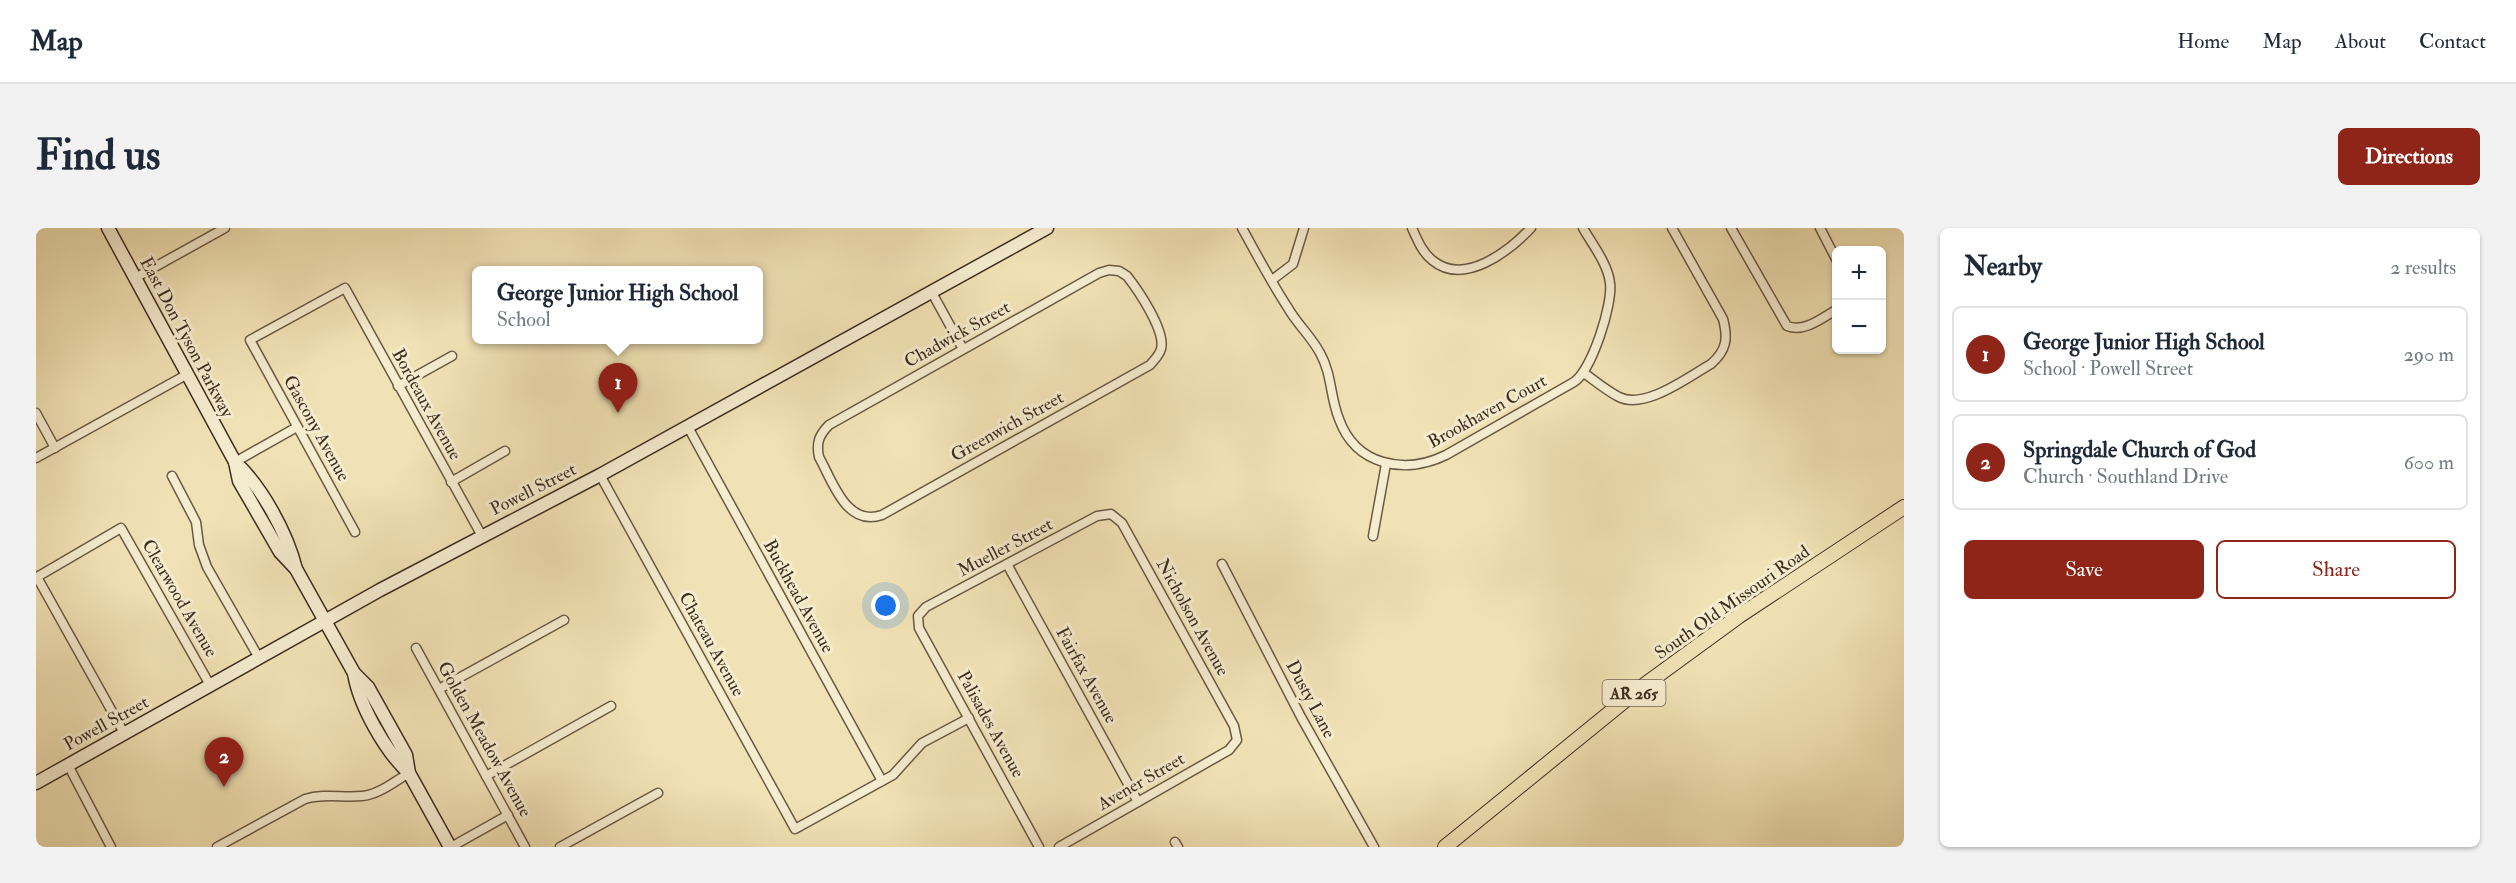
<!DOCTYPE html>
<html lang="en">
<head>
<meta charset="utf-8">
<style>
	:root { --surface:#fff; --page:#f2f2f3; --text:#1f2937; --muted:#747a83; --line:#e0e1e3; --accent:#8f2418 }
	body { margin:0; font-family:"IM FELL Double Pica",serif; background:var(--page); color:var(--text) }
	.controls { position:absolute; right:18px; top:18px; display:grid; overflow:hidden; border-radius:9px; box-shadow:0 2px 4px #0004 }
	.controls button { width:54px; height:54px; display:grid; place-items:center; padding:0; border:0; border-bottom:2px solid var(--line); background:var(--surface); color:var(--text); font:30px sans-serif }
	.you { position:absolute; left:850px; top:378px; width:21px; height:21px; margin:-15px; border:4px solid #fff; border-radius:50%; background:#1a73e8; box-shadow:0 0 0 9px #1a73e833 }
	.badge { display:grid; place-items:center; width:39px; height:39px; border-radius:50%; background:var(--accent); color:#fff; font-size:20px; font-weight:700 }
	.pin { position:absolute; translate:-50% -50px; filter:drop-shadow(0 2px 3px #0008) }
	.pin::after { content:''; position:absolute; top:32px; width:21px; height:18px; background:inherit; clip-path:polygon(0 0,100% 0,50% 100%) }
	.popup { position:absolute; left:436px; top:38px; width:291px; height:78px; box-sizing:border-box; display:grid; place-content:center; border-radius:9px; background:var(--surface); filter:drop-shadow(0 2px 4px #0005); font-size:20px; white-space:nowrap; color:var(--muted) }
	.popup b { font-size:22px; color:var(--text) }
	.popup::after { content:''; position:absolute; left:50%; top:100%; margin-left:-12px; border:12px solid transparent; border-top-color:var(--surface) }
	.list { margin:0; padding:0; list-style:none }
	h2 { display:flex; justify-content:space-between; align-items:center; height:78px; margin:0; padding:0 24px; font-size:26px }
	h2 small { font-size:20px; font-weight:400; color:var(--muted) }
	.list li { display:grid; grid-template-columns:39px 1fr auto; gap:18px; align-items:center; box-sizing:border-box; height:96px; margin:0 12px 12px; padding:0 12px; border:2px solid var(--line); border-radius:9px }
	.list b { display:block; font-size:22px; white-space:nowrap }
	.list p { margin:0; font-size:20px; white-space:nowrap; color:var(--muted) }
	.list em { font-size:20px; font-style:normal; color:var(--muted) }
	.actions { display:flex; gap:12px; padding:18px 24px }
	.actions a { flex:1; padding:14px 0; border:2px solid var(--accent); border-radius:9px; text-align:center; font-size:21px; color:var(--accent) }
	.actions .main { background:var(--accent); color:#fff }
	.map { position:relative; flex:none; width:1868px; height:619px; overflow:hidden; border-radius:9px }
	header { display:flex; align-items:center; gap:36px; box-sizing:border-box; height:84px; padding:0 30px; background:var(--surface); border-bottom:2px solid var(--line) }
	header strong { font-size:28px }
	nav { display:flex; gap:33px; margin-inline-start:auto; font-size:21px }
	.intro { display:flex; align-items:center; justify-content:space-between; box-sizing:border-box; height:144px; padding:0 36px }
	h1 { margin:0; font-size:42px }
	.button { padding:15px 27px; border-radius:9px; background:var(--accent); color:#fff; font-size:21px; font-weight:700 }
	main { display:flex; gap:36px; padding:0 36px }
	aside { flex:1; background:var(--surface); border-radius:9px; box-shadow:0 2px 4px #0004 }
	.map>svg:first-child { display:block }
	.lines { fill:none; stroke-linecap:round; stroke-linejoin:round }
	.street-casing { stroke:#6a5a44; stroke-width:11 }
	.secondary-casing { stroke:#3d2d1f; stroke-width:15 }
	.primary-casing { stroke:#3d2d1f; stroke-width:16 }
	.street { stroke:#f6eccf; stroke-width:8 }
	.secondary { stroke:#f6eccf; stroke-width:12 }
	.primary { stroke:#f1e2b5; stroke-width:14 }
	.labels { text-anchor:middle; stroke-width:6; stroke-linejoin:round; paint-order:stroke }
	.shield { fill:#f6eccf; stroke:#746654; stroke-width:1.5 }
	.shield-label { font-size:16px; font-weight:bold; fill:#3d2d1f }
	.street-label { font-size:18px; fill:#3d2d1f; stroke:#f6eccf }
</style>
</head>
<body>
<header>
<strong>Map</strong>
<nav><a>Home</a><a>Map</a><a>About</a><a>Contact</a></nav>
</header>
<div class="intro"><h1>Find us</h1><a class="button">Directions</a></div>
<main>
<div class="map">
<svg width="1868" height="619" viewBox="0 0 1868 619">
	<rect width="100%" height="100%" fill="#f1e2b5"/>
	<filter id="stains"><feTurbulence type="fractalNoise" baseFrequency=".00333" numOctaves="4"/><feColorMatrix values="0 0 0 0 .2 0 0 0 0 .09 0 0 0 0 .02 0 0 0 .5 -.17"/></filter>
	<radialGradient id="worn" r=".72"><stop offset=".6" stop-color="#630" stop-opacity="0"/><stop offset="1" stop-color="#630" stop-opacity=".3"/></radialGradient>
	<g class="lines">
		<g class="street-casing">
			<g id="street">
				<path d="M1206,0C1221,27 1235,54 1252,80C1261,96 1275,108 1284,125C1296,146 1294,169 1303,191C1320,238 1369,247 1410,227L1538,154C1556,142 1577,76 1574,55C1572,36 1556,16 1547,0"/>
				<path d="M1376,0C1381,11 1386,24 1396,32C1428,59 1473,23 1495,0"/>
				<path d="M1695,0L1751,98C1768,105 1786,90 1800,82"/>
				<path d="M1784,0L1800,31"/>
				<path d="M1073,42L1083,43L1091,48C1102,62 1130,103 1125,121C1123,128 1118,132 1114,137L846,287C810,299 797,254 783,229C780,215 783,207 793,197L1063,45Z"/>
				<path d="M99,50L189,0"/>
				<path d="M1236,52L1257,36L1268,0"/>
				<path d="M895,63L927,121"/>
				<path d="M1548,145C1559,153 1571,163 1583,169C1609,182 1652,149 1675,136C1691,122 1692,110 1687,91L1636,0"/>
				<path d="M362,158L416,128"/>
				<path d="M0,185L19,220"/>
				<path d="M652,199L846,553"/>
				<path d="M0,230L150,147"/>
				<path d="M199,234L261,199"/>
				<path d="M564,247L759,601L857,547L886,515L933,490"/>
				<path d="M136,248L160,294L163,317L171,339L223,430"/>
				<path d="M415,254L469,223"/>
				<path d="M319,304L214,112L309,60L446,308"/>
				<path d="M1337,308L1350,236"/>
				<path d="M971,336L1102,574"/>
				<path d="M1186,336L1265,489L1338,619"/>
				<path d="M380,420L489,619"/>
				<path d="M403,461L528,392"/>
				<path d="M88,505L1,349L85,300L174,457"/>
				<path d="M32,537L75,619"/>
				<path d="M450,548L575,478"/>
				<path d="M1139,614L1142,619"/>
				<path d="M181,619L269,571C289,565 306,570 326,568C342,567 359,553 373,545"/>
				<path d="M415,619L472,587"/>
				<path d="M524,619L622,565"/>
				<path d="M1003,619L883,400L882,388L890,379L1061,288L1075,286L1086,295L1198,498L1201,512L1193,522L1023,619"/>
			</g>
		</g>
		<g class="secondary-casing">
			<g id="secondary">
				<path d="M72,0L199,234L203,253L244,324L260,341L318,445L332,459L370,527L373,545L414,619"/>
				<path d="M199,234C226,259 251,305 260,341"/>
				<path d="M318,445C323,477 349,523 373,545"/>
				<path d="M0,555L344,362L564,247L1011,0"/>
			</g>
		</g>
		<g class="primary-casing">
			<path id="primary" d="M1409,619L1603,461L1703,388L1868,279"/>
		</g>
		<use href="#street" class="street"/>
		<use href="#secondary" class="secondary"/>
		<use href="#primary" class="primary"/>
	</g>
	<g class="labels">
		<rect class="shield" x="1566.5" y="452" width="63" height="26" rx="4.5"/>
		<g class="shield-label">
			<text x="1598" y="471">AR 265</text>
		</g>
		<g class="street-label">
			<text transform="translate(921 106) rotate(-29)" y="6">Chadwick Street</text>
			<text transform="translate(151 109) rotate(62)" y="6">East Don Tyson Parkway</text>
			<text transform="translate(391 176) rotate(61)" y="6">Bordeaux Avenue</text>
			<text transform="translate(1451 183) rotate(-29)" y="6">Brookhaven Court</text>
			<text transform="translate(971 198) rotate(-29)" y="6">Greenwich Street</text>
			<text transform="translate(281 200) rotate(61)" y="6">Gascony Avenue</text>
			<text transform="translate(497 261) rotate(-27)" y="6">Powell Street</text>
			<text transform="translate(969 319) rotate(-28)" y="6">Mueller Street</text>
			<text transform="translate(763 368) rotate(61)" y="6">Buckhead Avenue</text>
			<text transform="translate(144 370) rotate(60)" y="6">Clearwood Avenue</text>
			<text transform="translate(1696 374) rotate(-35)" y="6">South Old Missouri Road</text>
			<text transform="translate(1157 389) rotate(61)" y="6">Nicholson Avenue</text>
			<text transform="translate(676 416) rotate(61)" y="6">Chateau Avenue</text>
			<text transform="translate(1051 447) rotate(61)" y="6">Fairfax Avenue</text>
			<text transform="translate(1275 471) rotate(62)" y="6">Dusty Lane</text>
			<text transform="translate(70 495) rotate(-29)" y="6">Powell Street</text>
			<text transform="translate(955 496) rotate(61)" y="6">Palisades Avenue</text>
			<text transform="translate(449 511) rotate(61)" y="6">Golden Meadow Avenue</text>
			<text transform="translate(1105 553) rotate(-30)" y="6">Avener Street</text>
		</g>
	</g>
	<rect width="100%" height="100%" filter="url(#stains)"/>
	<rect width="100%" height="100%" fill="url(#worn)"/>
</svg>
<div class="controls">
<button>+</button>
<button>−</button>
</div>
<div class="you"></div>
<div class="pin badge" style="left:582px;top:185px">1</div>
<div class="popup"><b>George Junior High School</b>School</div>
<div class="pin badge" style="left:188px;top:559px">2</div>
</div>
<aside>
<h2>Nearby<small>2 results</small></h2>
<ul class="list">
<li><span class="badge">1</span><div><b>George Junior High School</b><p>School · Powell Street</p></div><em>290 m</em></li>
<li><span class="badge">2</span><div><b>Springdale Church of God</b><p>Church · Southland Drive</p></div><em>600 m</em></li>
</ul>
<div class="actions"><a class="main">Save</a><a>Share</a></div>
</aside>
</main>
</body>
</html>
